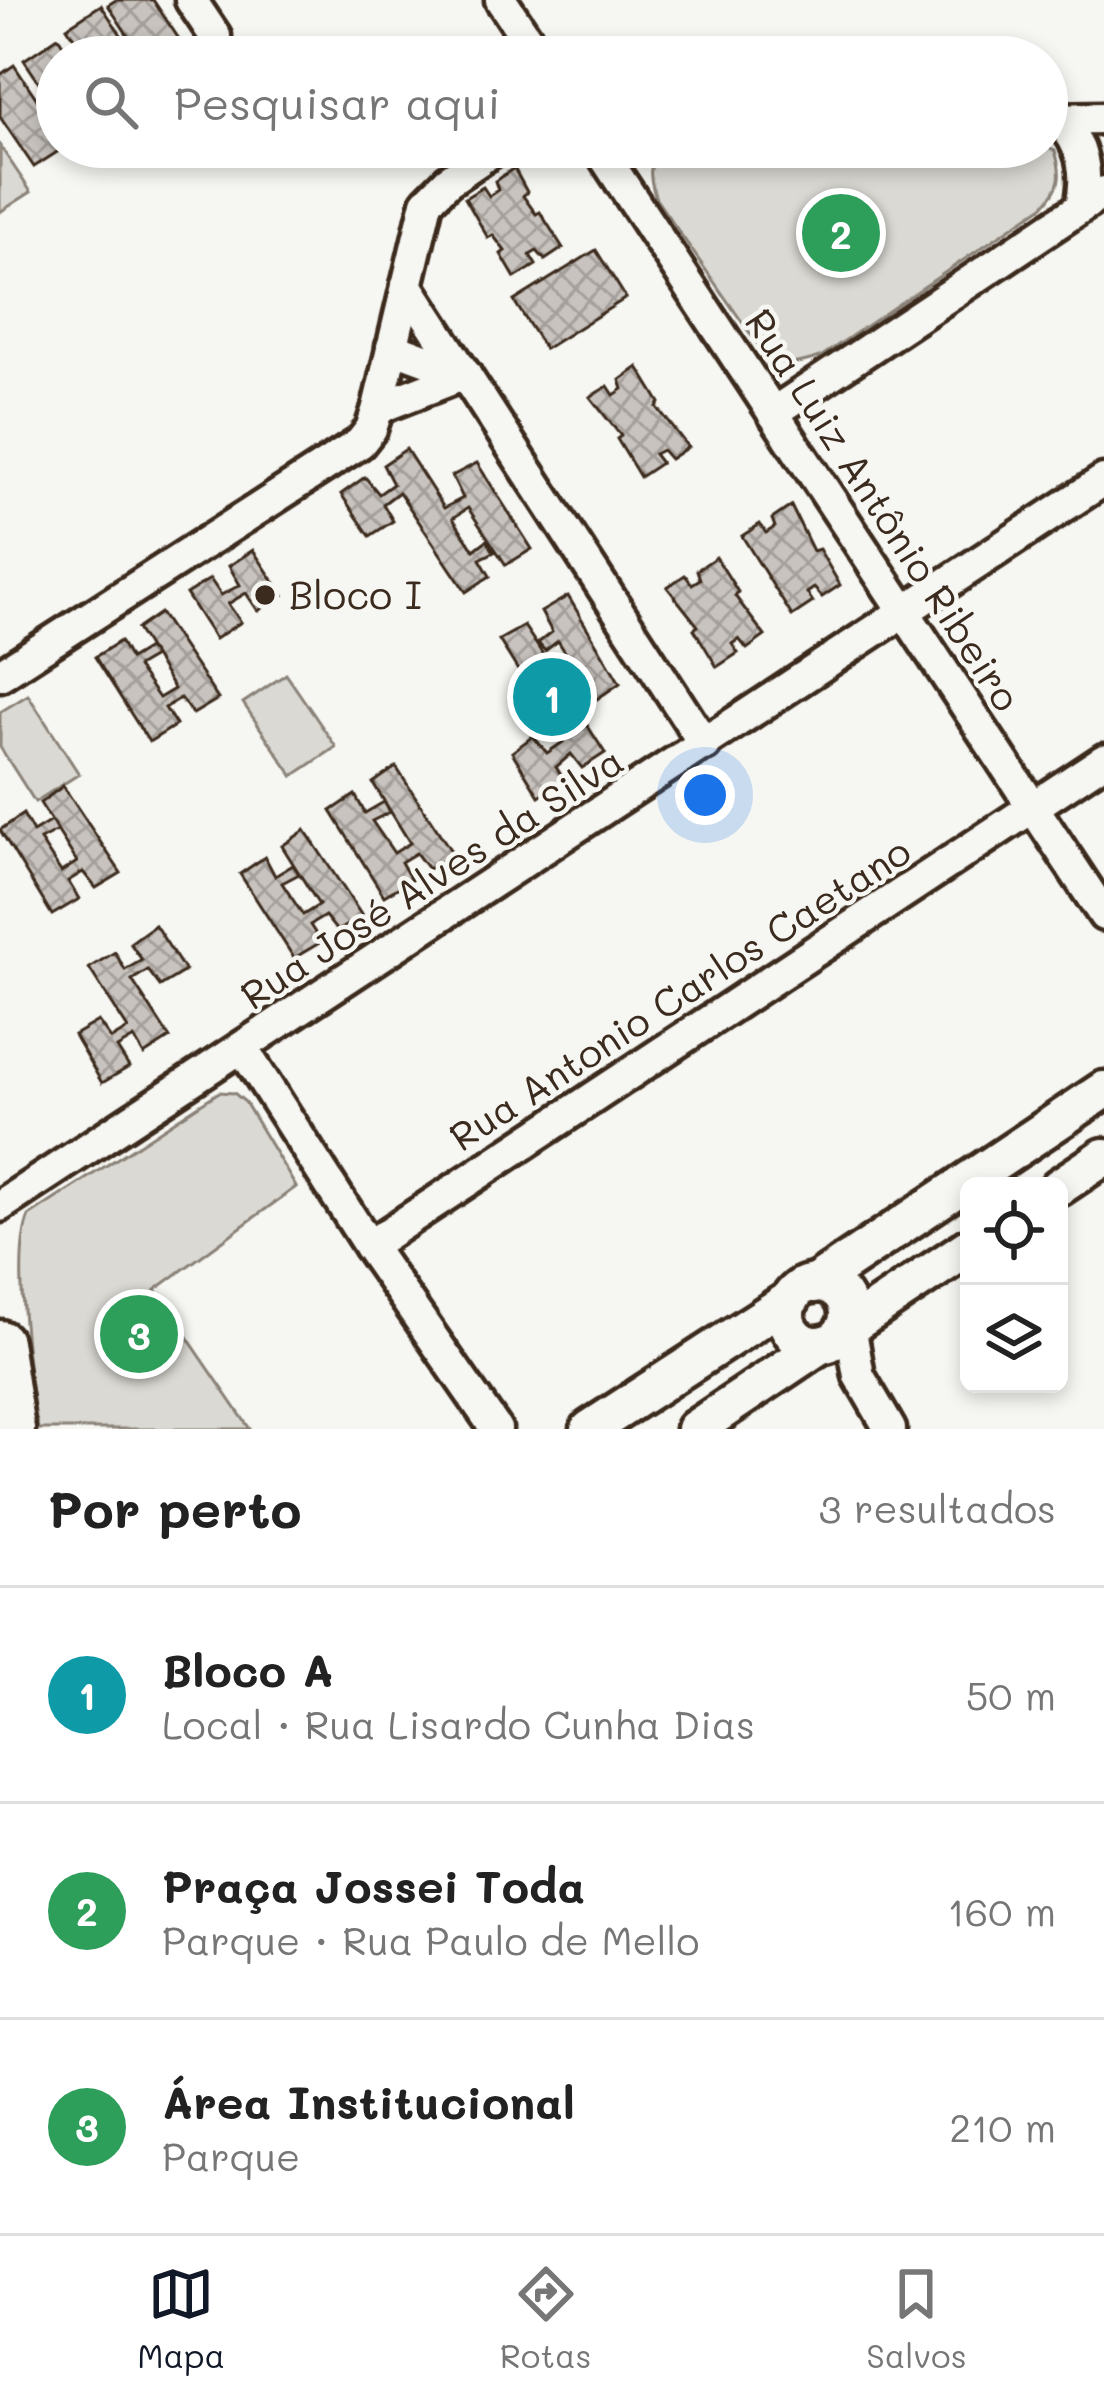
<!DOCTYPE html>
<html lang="pt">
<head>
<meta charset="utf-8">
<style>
	:root { --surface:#fff; --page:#f2f2f2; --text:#222; --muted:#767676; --line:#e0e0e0; --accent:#111827 }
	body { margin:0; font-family:Mali,sans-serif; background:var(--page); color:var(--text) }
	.controls { position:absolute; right:36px; bottom:36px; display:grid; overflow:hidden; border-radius:18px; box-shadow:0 6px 18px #0003 }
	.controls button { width:108px; height:108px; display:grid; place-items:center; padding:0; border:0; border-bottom:3px solid var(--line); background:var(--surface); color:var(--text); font:60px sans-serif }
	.you { position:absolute; left:705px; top:795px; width:42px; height:42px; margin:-30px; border:9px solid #fff; border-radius:50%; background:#1a73e8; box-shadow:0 0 0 18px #1a73e833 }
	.badge { display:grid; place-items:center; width:78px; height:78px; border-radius:50%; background:var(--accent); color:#fff; font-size:39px; font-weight:700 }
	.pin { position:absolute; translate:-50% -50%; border:6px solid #fff; box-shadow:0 3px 12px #0006 }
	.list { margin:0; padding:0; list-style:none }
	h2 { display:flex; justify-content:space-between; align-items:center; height:156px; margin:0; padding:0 48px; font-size:51px }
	h2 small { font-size:39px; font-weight:400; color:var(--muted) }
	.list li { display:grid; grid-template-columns:78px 1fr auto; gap:36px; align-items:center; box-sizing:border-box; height:216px; padding:0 48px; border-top:3px solid var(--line) }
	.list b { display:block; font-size:45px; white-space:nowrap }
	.list p { margin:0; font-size:39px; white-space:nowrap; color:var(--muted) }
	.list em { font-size:39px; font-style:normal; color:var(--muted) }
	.icon { flex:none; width:66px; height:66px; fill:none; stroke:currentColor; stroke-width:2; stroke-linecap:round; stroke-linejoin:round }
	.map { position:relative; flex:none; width:1104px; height:1429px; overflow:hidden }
	.search { position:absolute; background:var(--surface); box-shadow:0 6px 18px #0003; left:36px; right:36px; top:36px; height:132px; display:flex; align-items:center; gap:30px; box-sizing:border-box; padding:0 42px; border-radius:66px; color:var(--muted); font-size:45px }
	.sheet { height:804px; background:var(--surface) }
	nav { display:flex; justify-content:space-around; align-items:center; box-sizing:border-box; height:168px; border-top:3px solid var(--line); background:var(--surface); font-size:33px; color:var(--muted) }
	nav a { display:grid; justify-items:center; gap:6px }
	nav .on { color:var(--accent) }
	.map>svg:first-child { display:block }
	.green { fill:#dad9d3; stroke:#8a8278; stroke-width:3 }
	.building { fill:url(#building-cross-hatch); stroke:#3b2a1e; stroke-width:3 }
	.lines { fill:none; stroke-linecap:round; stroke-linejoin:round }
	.minor-casing { stroke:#3b2a1e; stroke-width:39 }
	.tertiary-casing { stroke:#3b2a1e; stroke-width:45 }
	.secondary-casing { stroke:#3b2a1e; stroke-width:51 }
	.minor { stroke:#f6f6f2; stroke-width:30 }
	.tertiary { stroke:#f6f6f2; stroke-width:36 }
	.secondary { stroke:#f6f6f2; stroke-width:42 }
	.poi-dot { fill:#3b2a1e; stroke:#f6f6f2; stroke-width:4.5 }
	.labels { text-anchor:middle; stroke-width:9; stroke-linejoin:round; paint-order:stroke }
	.street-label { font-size:39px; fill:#3b2a1e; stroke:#f6f6f2 }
	.poi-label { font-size:39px; fill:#3b2a1e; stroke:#f6f6f2; text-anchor:start }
</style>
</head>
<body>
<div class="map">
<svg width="1104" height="1429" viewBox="0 0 1104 1429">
	<defs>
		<pattern id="building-cross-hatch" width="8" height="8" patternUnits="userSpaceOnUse" patternTransform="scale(3)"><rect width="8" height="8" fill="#c8c3be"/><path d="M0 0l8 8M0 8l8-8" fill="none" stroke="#a49f9a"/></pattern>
	</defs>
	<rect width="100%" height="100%" fill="#f6f6f2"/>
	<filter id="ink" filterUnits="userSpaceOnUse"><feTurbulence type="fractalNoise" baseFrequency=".00833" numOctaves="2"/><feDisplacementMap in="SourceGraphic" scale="24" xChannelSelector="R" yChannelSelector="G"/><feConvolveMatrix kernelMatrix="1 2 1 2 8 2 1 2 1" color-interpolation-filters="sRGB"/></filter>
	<g filter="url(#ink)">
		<g class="green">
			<path d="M0,146L31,192L0,212Z"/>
			<path d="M665,147H1046L1055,151C1063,176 1061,187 1043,206L822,356C796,366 777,369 759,346L656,199C649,177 646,163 665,147Z"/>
			<path d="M286,674L336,747L293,776L243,703Z"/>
			<path d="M28,695L79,774L35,802L0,747V712Z"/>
			<path d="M219,1092L234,1093L245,1102L296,1187L155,1290L250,1429H38C29,1384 12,1255 29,1216Z"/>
		</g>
		<g class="building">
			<path d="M116,0H153L191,57H142L108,5Z"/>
			<path d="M101,5L136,57H87L67,27Z"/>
			<path d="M58,37L71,57H57V109L24,60Z"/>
			<path d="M14,65L57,129V147H65L34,167L0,117V75Z"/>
			<path d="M514,168L527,192L523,196L536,214L540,212L563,248L545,260L537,251L530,255L536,265L515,278L501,254L505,251L493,235L488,238L465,198L483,187L489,196L498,190L495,181Z"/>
			<path d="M596,250L626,298L545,349L514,301Z"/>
			<path d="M638,367L660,403L657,407L688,447L670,459L662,450L654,454L661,463L640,477L617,439L621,436L590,397L608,386L614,395L623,389L620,380Z"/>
			<path d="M406,449L444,508L463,498L452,476L477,463L532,549L506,565L468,508L453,518L474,550L487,540L494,552L480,559L490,576L466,592L399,492L383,504L393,521L370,536L341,494L365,477L379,494L393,484L383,465Z"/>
			<path d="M791,506L813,551L819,549L840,585L822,597L814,588L807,593L813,602L792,616L742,536L760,524L766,533L775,527L772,519Z"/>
			<path d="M253,550L283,595L258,611L246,593L228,604L241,622L215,639L186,594L210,579L221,595L240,585L229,566Z"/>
			<path d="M716,557L738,592L735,596L765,636L747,649L739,639L732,644L738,653L717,667L694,629L698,626L667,587L685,575L692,584L700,579L697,570Z"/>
			<path d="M568,596L620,683L597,699L585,685L568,695L605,753L582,768L571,754L556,767L565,781L539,796L512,752L533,736L547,753L563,742L499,640L524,626L562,683L579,674L558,641L545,651L538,643L552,632L541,612Z"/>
			<path d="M160,613L218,699L193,714L180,698L165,708L176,725L149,742L95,657L120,641L130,659L148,648L154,657L137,667L159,698L174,689L137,629Z"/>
			<path d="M396,767L453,854L428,869L416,853L401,862L411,880L384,896L331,811L355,795L365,813L384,802L390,812L372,821L394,853L410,843L373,783Z"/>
			<path d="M63,786L121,873L96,888L83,872L68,881L79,899L52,915L0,830L23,814L33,832L51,821L57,831L40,840L61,872L77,862L40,803Z"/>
			<path d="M305,830L362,916L337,931L325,916L310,925L321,942L294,958L240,874L265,857L275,876L293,865L299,874L282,883L303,915L319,905L282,846Z"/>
			<path d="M155,925L185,971L160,986L148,970L132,980L170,1038L144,1055L134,1038L117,1048L129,1067L102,1083L74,1035L98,1021L111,1039L128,1029L89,968L115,952L125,970L142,960L130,943Z"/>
		</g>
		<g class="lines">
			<g class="minor-casing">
				<g id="minor">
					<path d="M191,0L215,36"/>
					<path d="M501,0L539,57"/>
					<path d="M1047,119L1104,118"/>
					<path d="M1059,119C1083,145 1089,172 1081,206"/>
					<path d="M598,147L1104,915"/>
					<path d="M407,285L705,745"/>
					<path d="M392,347L465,374"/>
					<path d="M378,408L465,374"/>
					<path d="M773,413L1104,192"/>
					<path d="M0,675L360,443L371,429L378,408L427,202L448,181L498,147"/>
					<path d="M243,1049L369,1246L496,1429"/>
					<path d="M0,1206L1104,480"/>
					<path d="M369,1246L1104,760"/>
					<path d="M848,1314L859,1376L890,1429"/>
				</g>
			</g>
			<g class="tertiary-casing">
				<g id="tertiary">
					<path d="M1059,1187L1104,1157"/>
					<circle cx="817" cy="1314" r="31"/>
					<path d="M814,1284L1104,1090"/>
					<path d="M843,1331L969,1247"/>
					<path d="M590,1429L792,1298"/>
					<path d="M695,1429L820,1345"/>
				</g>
			</g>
			<g class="secondary-casing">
				<path id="secondary" d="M0,1342L13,1429"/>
			</g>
			<use href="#minor" class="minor"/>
			<use href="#tertiary" class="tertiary"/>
			<use href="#secondary" class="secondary"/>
		</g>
	</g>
	<circle class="poi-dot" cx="265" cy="595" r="12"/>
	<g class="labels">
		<g class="street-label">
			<text transform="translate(883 510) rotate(57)" y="14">Rua Luiz Antônio Ribeiro</text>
			<text transform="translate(432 878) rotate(-33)" y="14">Rua José Alves da Silva</text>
			<text transform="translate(680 994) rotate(-33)" y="14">Rua Antonio Carlos Caetano</text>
		</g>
		<g class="poi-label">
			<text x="289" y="609">Bloco I</text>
		</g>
	</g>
</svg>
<div class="controls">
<button><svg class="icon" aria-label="locate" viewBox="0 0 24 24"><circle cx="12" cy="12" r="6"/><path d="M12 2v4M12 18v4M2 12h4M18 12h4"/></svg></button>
<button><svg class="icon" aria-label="layers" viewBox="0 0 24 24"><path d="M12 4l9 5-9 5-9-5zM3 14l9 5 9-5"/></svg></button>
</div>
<div class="you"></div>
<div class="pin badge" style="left:552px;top:697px;background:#0f9aa8">1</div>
<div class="pin badge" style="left:841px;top:233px;background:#2e9e5b">2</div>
<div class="pin badge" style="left:139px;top:1334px;background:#2e9e5b">3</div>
<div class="search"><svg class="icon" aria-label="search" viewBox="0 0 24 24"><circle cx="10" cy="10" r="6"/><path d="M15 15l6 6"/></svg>Pesquisar aqui</div>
</div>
<section class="sheet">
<h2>Por perto<small>3 resultados</small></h2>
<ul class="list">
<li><span class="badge" style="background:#0f9aa8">1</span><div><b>Bloco A</b><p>Local · Rua Lisardo Cunha Dias</p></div><em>50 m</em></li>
<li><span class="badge" style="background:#2e9e5b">2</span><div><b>Praça Jossei Toda</b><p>Parque · Rua Paulo de Mello</p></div><em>160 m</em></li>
<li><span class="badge" style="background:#2e9e5b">3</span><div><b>Área Institucional</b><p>Parque</p></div><em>210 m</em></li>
</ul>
</section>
<nav>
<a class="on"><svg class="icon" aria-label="map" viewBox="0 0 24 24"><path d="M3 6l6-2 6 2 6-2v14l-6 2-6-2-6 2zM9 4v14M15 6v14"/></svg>Mapa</a>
<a><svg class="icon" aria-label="directions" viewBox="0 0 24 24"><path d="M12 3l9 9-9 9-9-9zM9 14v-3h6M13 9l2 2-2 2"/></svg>Rotas</a>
<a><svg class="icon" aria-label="saved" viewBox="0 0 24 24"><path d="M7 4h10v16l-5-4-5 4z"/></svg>Salvos</a>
</nav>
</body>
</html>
